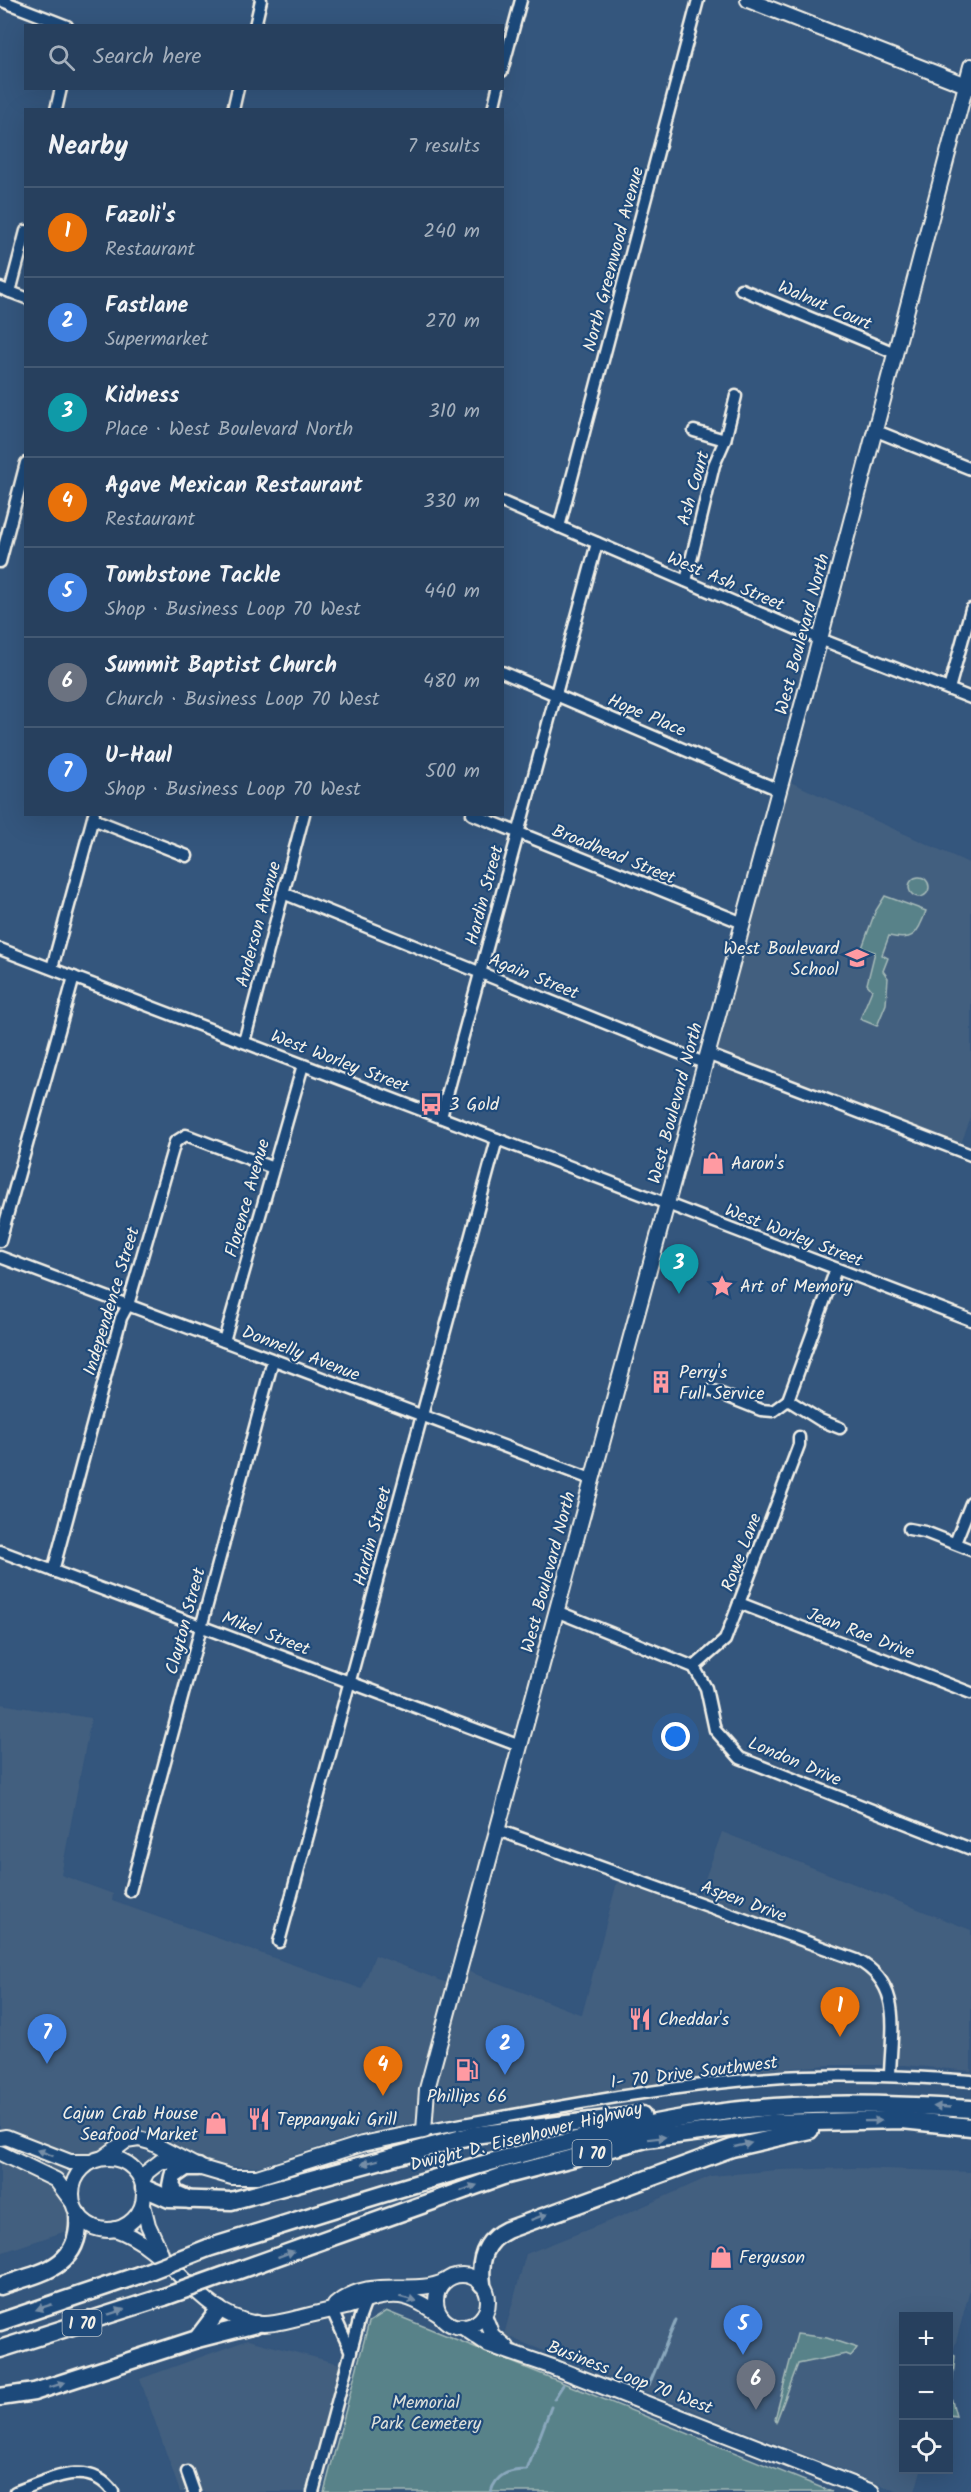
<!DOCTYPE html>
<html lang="en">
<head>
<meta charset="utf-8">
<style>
	:root { --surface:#27405e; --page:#334b67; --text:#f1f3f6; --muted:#a4afbc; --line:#435973; --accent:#eead8d }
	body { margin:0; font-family:Kalam,sans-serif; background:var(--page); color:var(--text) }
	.controls { position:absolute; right:18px; bottom:18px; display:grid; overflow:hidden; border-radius:0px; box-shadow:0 6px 24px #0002 }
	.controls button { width:54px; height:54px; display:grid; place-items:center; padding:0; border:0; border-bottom:2px solid var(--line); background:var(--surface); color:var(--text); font:30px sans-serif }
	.you { position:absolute; left:676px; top:1737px; width:21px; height:21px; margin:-15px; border:4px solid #fff; border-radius:50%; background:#1a73e8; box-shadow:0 0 0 9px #1a73e833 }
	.badge { display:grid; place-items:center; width:39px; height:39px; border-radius:50%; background:var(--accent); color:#fff; font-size:20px; font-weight:700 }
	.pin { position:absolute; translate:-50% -50px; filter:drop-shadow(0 2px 3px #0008) }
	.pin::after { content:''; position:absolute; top:32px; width:21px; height:18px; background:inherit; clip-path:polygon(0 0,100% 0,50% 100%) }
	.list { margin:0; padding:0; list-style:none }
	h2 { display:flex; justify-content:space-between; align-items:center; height:78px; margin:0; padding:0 24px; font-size:26px }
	h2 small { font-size:20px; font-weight:400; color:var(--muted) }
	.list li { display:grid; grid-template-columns:39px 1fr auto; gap:18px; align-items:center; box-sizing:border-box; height:90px; padding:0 24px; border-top:2px solid var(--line) }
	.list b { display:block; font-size:22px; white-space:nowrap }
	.list p { margin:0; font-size:20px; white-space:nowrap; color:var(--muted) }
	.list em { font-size:20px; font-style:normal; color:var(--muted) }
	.icon { flex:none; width:33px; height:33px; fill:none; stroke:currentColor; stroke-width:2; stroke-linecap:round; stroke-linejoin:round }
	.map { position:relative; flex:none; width:971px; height:2492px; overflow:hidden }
	.search { position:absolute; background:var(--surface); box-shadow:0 6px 24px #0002; left:24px; top:24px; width:480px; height:66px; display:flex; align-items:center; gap:15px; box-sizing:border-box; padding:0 21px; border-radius:0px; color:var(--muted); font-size:22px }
	.panel { position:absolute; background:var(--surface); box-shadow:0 6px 24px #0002; left:24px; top:108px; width:480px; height:708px; border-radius:0px }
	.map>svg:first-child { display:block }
	.built { fill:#425f7f }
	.green { fill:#588289; stroke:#a6bab8; stroke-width:1.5 }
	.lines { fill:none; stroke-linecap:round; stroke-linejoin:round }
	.stream { stroke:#8aa8bd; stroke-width:3 }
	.minor-casing { stroke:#f4f1e8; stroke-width:15 }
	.major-casing { stroke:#f4f1e8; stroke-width:18 }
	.highway-casing { stroke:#f4f1e8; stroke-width:21 }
	.minor { stroke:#1f4a7a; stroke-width:10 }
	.major { stroke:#1f4a7a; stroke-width:14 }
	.highway { stroke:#1f4a7a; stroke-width:16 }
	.highway-bridge-casing { stroke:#f4f1e8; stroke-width:21; stroke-linecap:butt }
	.highway-bridge { stroke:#1f4a7a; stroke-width:16 }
	.oneway { fill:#748da6 }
	.labels { text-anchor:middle; stroke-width:4.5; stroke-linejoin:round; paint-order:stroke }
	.shield { fill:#1f4a7a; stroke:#b4bfc7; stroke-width:1.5 }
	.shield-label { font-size:16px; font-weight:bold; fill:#f4f1e8 }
	.street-label { font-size:18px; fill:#f4f1e8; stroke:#1f4a7a }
	.poi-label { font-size:18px; fill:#f4f1e8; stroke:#1f4a7a; text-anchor:start }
	.park-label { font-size:18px; fill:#dde0da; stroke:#1f4a7a }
</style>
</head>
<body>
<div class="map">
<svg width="971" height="2492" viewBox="0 0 971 2492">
	<rect width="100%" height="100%" fill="#34567d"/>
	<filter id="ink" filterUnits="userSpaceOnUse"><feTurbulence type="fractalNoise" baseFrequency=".0167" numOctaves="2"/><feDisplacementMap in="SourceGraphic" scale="12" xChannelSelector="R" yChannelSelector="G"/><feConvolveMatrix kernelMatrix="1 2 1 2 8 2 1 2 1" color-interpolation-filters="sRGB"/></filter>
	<g filter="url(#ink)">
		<g class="built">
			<path d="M788,781L971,864V1118L960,1146L717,1052Z"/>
			<path d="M0,1704L91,1718L61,1875L113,1894L112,1901L362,1989L375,1955L447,1983L419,2083L416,2123L370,2131L256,2167L222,2166L161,2142L138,2137L98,2162L82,2166L75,2174L69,2192V2230L0,2253Z"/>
			<path d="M722,1832L971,1930V2071L905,2065H829L729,2073L433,2121L434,2098L467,1971L582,2015L617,1882L694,1909Z"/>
			<path d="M855,2168L971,2172V2285L949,2368L948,2316H904V2470H921L915,2492H898L504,2335L526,2254L617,2218L711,2176L778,2170Z"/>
			<path d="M248,2340L340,2364L305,2492H180L140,2379Z"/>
		</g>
		<g class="green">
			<circle cx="919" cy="887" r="10"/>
			<path d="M885,896L926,911C918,934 913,942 889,936L882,955L888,958L883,971L888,978L886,1004L877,1026L860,1019L872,990L867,984L875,952L862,948L875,912Z"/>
			<path d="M386,2311L832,2492H324L369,2322Z"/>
			<path d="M797,2334L827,2338L857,2348L851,2356L846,2354L798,2364L776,2422L775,2419Z"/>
			<path d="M948,2353L955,2356L951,2397L956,2416L949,2415Z"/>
		</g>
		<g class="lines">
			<g class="stream">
				<path d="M649,2385L676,2320"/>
				<path d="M554,2399L563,2385"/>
				<path d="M491,2492C496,2474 509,2470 527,2470L551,2407"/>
			</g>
			<g class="minor-casing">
				<g id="minor">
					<path d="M0,0L67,26"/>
					<path d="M255,26L261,0"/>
					<path d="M502,71L521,0"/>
					<path d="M56,110L61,88"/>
					<path d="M233,110L238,88"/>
					<path d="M493,110L498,88"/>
					<path d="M0,288L26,298"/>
					<path d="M741,289L895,353"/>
					<path d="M10,292L26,231"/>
					<path d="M874,430L971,469"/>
					<path d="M725,440L736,396"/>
					<path d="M502,502L820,639L971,698"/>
					<path d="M559,527L698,0"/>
					<path d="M0,562L26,463"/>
					<path d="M686,581L714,465L725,440L694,431"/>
					<path d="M502,672L779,790"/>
					<path d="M949,689L971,609"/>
					<path d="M472,814L743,923"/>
					<path d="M93,819L187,856"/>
					<path d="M283,893L704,1063"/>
					<path d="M0,949L971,1320"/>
					<path d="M52,968L94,814"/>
					<path d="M244,1042L304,814"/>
					<path d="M707,1054L971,1155"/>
					<path d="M441,1117L597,543"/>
					<path d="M0,1241L74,977"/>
					<path d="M0,1257L591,1479"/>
					<path d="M224,1341L303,1065"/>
					<path d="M711,1390L761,1410L773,1411L788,1400L820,1420L840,1428"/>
					<path d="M788,1400L836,1269"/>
					<path d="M909,1529L925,1532L971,1550"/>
					<path d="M955,1543L971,1503"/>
					<path d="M0,1551L520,1746"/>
					<path d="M53,1571L121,1318L128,1305L175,1142L186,1135L273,1168"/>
					<path d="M739,1603L971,1693"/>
					<path d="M556,1611L694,1667L706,1688L715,1730L740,1758L971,1849"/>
					<path d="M694,1667L725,1640L799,1445V1437"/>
					<path d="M498,1830L857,1960C904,1985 891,2030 890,2075"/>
					<path d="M130,1891L273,1360"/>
					<path d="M279,1942L497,1139"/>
					<path d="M424,2131C539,2111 654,2087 771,2078C837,2073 904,2076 971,2081"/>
					<path d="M331,2308L351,2352"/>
					<path d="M187,2472L194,2492"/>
					<path d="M15,2492C47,2481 88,2457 113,2492"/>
					<path d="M313,2492L360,2317L366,2301"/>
				</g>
			</g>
			<g class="major-casing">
				<g id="major">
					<path d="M748,0L971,87"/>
					<path d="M0,2138L6,2137L70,2162H91"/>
					<path d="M0,2153L56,2180L73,2203"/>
					<circle cx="108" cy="2194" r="36"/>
					<path d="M103,2158L126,2141L139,2139L150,2142L198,2167L232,2177H257L362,2144L424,2131L427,2089L820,639L971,66"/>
					<path d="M142,2181L147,2172L161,2161L183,2163"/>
					<path d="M143,2205L148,2225L161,2253"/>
					<path d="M115,2229C174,2250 194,2311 253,2323C269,2326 286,2321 302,2317C317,2313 332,2310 346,2307C364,2302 381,2294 400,2296C415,2298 429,2308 441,2316"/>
					<circle cx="462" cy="2301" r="26"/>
					<path d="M335,2305C371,2274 413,2297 445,2281"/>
					<path d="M484,2315L492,2335L506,2347"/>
					<path d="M461,2326L489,2345L553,2367L872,2492"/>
				</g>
			</g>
			<g class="highway-casing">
				<g id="highway">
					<path d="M144,2188L169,2199L231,2201L473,2135L642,2115"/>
					<path d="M190,2200L176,2194L171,2186L173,2176L186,2167H198"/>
					<path d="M208,2248C368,2199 529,2143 695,2116C785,2101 880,2103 971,2109"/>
					<path d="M231,2273L503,2176L646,2139L771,2123L902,2120L971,2127"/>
					<path d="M482,2284C479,2261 484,2241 507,2230L732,2148L810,2130"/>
					<path d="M0,2286C41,2273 82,2267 78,2215"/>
					<path d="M0,2322L139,2275"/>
					<path d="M197,2339L256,2324"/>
					<path d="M0,2349L164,2297"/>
					<path d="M0,2397L34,2392L197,2339L219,2310"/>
				</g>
			</g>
			<use href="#minor" class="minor"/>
			<use href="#major" class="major"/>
			<use href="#highway" class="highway"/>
			<g class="highway-bridge-casing">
				<g id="highway-bridge">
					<path d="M139,2275L208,2248"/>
					<path d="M164,2297L231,2273"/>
				</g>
			</g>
			<use href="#highway-bridge" class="highway-bridge"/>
		</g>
		<defs><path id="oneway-solid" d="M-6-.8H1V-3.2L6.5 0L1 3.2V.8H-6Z" transform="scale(1.5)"/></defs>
		<g class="oneway">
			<use href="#oneway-solid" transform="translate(942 2107) rotate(-177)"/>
			<use href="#oneway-solid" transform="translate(873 2121) rotate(-1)"/>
			<use href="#oneway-solid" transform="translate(657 2138) rotate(-7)"/>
			<use href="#oneway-solid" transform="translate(743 2145) rotate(-13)"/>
			<use href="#oneway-solid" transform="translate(45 2153) rotate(-160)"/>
			<use href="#oneway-solid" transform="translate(370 2162) rotate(165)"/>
			<use href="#oneway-solid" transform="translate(469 2188) rotate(-20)"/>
			<use href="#oneway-solid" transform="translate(539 2217) rotate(-20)"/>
			<use href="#oneway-solid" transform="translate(286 2254) rotate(-20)"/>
			<use href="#oneway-solid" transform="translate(408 2299) rotate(16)"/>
			<use href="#oneway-solid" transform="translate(44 2307) rotate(161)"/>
			<use href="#oneway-solid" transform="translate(116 2312) rotate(-18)"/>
			<use href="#oneway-solid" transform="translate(57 2385) rotate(-18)"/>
		</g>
	</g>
	<defs>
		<g id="school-bare" transform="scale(1.8)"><path d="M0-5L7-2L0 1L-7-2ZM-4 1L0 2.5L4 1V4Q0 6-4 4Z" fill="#ff9aa2" stroke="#1f4a7a" stroke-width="2.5" paint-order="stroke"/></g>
		<g id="bus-bare" transform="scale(1.8)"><path d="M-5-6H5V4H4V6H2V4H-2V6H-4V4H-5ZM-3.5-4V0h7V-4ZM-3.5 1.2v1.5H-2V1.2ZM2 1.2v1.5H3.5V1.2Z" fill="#ff9aa2" stroke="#1f4a7a" stroke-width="2.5" paint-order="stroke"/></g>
		<g id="shop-bare" transform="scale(1.8)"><path d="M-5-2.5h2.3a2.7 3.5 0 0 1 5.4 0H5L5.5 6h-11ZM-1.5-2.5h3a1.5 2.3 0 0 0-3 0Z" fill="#ff9aa2" stroke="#1f4a7a" stroke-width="2.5" paint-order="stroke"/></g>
		<g id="sight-bare" transform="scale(1.8)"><path d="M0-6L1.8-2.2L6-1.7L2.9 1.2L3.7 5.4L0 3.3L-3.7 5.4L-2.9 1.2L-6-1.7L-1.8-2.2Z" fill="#ff9aa2" stroke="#1f4a7a" stroke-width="2.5" paint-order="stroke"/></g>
		<g id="building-bare" transform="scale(1.8)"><path d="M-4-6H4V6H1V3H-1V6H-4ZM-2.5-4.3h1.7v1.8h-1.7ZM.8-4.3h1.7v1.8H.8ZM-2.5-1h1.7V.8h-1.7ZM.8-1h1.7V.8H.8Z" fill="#ff9aa2" stroke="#1f4a7a" stroke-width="2.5" paint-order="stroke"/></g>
		<g id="restaurant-bare" transform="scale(1.8)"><path d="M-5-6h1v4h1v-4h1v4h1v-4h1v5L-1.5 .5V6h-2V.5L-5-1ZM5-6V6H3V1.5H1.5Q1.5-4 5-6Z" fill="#ff9aa2" stroke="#1f4a7a" stroke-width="2.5" paint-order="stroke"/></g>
		<g id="fuel-bare" transform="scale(1.8)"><path d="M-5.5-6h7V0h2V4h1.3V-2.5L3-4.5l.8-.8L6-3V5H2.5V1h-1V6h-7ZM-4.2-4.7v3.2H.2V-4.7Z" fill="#ff9aa2" stroke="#1f4a7a" stroke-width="2.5" paint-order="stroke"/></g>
	</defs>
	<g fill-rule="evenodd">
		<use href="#school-bare" x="857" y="958"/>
		<use href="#bus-bare" x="431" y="1104"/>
		<use href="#shop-bare" x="713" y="1163"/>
		<use href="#sight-bare" x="722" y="1286"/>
		<use href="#building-bare" x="661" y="1382"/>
		<use href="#restaurant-bare" x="640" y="2019"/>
		<use href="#fuel-bare" x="467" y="2070"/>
		<use href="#restaurant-bare" x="259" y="2119"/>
		<use href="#shop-bare" x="216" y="2123"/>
		<use href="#shop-bare" x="721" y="2257"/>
	</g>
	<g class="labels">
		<g class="shield">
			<rect x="572.5" y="2140" width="39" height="26" rx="4.5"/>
			<rect x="62.5" y="2310" width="39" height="26" rx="4.5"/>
		</g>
		<g class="shield-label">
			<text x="592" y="2159">I 70</text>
			<text x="82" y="2329">I 70</text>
		</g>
		<g class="street-label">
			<text transform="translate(613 259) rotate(-75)" y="6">North Greenwood Avenue</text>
			<text transform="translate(825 305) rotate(23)" y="6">Walnut Court</text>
			<text transform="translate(693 488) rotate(-74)" y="6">Ash Court</text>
			<text transform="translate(726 581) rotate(23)" y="6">West Ash Street</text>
			<text transform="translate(802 634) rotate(-75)" y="6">West Boulevard North</text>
			<text transform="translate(647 715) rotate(23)" y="6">Hope Place</text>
			<text transform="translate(614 854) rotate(22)" y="6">Broadhead Street</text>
			<text transform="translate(484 895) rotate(-75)" y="6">Hardin Street</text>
			<text transform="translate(258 924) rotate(-75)" y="6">Anderson Avenue</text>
			<text transform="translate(534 976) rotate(22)" y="6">Again Street</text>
			<text transform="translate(340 1061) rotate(21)" y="6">West Worley Street</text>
			<text transform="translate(675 1103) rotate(-75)" y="6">West Boulevard North</text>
			<text transform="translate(247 1198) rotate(-74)" y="6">Florence Avenue</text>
			<text transform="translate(794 1235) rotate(21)" y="6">West Worley Street</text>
			<text transform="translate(111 1301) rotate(-73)" y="6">Independence Street</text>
			<text transform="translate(301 1353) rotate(21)" y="6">Donnelly Avenue</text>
			<text transform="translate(372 1536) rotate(-75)" y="6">Hardin Street</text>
			<text transform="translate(741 1552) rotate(-69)" y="6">Rowe Lane</text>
			<text transform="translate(548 1572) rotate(-75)" y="6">West Boulevard North</text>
			<text transform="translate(185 1621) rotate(-75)" y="6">Clayton Street</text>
			<text transform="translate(266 1633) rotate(21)" y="6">Mikel Street</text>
			<text transform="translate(861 1633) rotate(21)" y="6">Jean Rae Drive</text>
			<text transform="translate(795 1761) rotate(23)" y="6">London Drive</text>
			<text transform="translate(744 1901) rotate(20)" y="6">Aspen Drive</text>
			<text transform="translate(694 2072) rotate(-7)" y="6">I- 70 Drive Southwest</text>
			<text transform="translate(526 2136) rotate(-14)" y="6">Dwight D. Eisenhower Highway</text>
			<text transform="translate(630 2377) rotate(21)" y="6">Business Loop 70 West</text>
		</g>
		<g class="poi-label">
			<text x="839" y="954" text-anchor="end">West Boulevard<tspan x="839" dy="21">School</tspan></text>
			<text x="449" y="1110">3 Gold</text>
			<text x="731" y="1169">Aaron's</text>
			<text x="740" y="1292">Art of Memory</text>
			<text x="679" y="1378">Perry's<tspan x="679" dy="21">Full Service</tspan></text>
			<text x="658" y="2025">Cheddar's</text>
			<text x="467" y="2102" text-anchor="middle">Phillips 66</text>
			<text x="198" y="2119" text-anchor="end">Cajun Crab House<tspan x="198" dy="21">Seafood Market</tspan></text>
			<text x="277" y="2125">Teppanyaki Grill</text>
			<text x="739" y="2263">Ferguson</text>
		</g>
		<g class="park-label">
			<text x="426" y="2408">Memorial<tspan x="426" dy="21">Park Cemetery</tspan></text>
		</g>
	</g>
</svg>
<div class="controls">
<button>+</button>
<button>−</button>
<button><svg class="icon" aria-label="locate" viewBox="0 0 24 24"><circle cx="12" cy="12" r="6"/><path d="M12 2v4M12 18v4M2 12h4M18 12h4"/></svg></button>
</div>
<div class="you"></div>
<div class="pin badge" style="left:840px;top:2037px;background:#e8710a">1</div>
<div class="pin badge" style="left:505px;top:2075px;background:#3f7fe0">2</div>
<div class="pin badge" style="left:679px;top:1294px;background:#0f9aa8">3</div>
<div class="pin badge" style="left:383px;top:2096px;background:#e8710a">4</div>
<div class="pin badge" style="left:743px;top:2355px;background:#3f7fe0">5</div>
<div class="pin badge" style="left:756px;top:2410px;background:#6b7280">6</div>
<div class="pin badge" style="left:47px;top:2064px;background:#3f7fe0">7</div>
<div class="search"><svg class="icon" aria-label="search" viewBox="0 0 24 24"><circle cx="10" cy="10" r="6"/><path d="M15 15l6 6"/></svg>Search here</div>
<section class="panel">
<h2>Nearby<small>7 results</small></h2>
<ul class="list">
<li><span class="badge" style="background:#e8710a">1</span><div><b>Fazoli's</b><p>Restaurant</p></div><em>240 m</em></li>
<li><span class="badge" style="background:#3f7fe0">2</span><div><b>Fastlane</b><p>Supermarket</p></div><em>270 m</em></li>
<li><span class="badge" style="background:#0f9aa8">3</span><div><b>Kidness</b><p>Place · West Boulevard North</p></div><em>310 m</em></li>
<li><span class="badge" style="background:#e8710a">4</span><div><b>Agave Mexican Restaurant</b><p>Restaurant</p></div><em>330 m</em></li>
<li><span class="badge" style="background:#3f7fe0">5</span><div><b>Tombstone Tackle</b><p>Shop · Business Loop 70 West</p></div><em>440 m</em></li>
<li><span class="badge" style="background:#6b7280">6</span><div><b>Summit Baptist Church</b><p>Church · Business Loop 70 West</p></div><em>480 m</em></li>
<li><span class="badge" style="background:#3f7fe0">7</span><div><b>U-Haul</b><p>Shop · Business Loop 70 West</p></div><em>500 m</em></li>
</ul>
</section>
</div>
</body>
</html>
